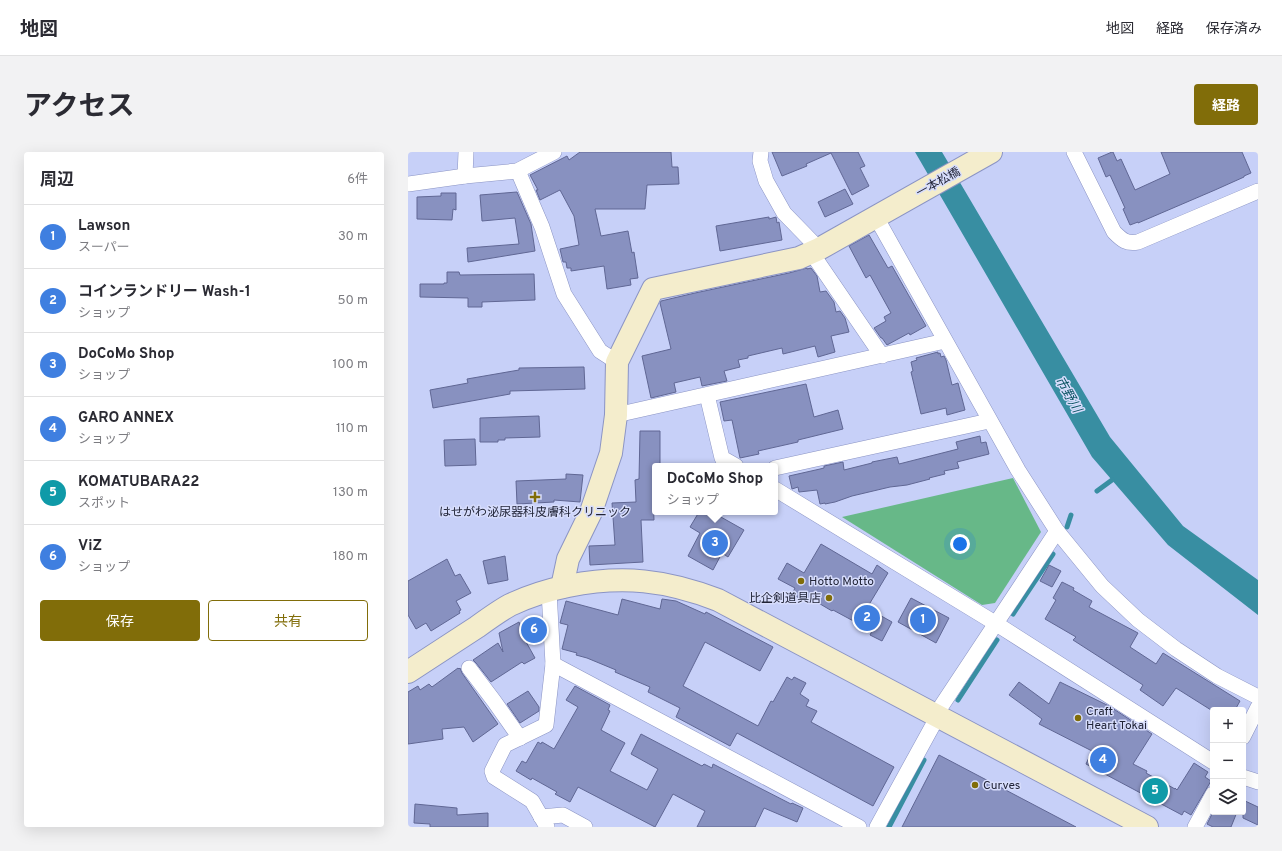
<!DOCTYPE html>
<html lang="ja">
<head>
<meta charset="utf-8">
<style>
	:root { --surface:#fff; --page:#f2f2f3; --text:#2b2b33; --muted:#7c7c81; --line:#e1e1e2; --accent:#816d09 }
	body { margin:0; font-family:Overpass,"Noto Sans JP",sans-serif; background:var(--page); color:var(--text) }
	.controls { position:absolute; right:12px; bottom:12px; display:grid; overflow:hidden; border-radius:4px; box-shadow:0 4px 16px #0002 }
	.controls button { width:36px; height:36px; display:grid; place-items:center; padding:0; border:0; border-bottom:1px solid var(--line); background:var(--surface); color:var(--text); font:20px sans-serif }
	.you { position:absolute; left:552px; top:392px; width:14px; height:14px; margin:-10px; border:3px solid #fff; border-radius:50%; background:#1a73e8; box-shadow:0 0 0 6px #1a73e833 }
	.badge { display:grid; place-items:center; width:26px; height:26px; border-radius:50%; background:var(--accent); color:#fff; font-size:13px; font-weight:700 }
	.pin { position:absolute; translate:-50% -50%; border:2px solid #fff; box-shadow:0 1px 4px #0006 }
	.popup { position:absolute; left:244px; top:311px; width:126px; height:52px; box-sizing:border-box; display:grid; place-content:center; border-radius:4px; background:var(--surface); filter:drop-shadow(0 1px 3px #0005); font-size:13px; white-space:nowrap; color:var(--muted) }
	.popup b { font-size:15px; color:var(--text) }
	.popup::after { content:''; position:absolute; left:50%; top:100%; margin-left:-8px; border:8px solid transparent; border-top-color:var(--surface) }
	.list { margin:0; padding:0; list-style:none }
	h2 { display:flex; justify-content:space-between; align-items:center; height:52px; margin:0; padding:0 16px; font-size:17px }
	h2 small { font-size:13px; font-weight:400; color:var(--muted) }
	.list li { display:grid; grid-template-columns:26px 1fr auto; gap:12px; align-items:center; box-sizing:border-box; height:64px; padding:0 16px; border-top:1px solid var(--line) }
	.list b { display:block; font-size:15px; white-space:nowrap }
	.list p { margin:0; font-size:13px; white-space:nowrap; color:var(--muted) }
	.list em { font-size:13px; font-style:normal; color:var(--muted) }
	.actions { display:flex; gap:8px; padding:12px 16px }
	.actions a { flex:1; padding:9px 0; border:1px solid var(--accent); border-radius:4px; text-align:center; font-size:14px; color:var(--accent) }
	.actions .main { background:var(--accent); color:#fff }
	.icon { flex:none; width:22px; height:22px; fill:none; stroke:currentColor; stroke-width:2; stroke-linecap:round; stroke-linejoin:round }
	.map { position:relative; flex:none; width:850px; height:675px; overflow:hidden; border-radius:4px }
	header { display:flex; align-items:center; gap:24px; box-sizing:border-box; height:56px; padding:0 20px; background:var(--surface); border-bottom:1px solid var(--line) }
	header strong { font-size:19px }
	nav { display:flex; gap:22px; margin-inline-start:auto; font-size:14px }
	.intro { display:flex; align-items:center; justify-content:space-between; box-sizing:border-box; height:96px; padding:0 24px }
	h1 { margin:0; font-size:28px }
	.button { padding:10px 18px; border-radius:4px; background:var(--accent); color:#fff; font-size:14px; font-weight:700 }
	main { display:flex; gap:24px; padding:0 24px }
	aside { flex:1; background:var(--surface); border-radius:4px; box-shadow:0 4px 16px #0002 }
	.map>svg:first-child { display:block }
	.green { fill:#67b888 }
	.water { fill:#388ea2 }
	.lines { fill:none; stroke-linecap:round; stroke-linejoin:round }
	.stream { stroke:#388ea2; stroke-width:5 }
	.building { fill:#8891c0; stroke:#606794 }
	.street-casing { stroke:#8b94c4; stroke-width:16 }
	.secondary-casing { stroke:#8b94c4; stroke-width:24 }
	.street { stroke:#fff; stroke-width:15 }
	.secondary { stroke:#f4edcc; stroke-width:22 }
	.poi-dot { fill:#816d09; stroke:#d7ddfc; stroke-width:1.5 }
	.labels { text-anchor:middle; stroke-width:3; stroke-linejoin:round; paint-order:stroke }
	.street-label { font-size:12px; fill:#212437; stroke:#d7ddfc }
	.poi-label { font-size:12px; fill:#212437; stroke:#d7ddfc; text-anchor:start }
	.water-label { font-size:13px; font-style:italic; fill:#095362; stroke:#d7ddfc }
</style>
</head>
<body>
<header>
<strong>地図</strong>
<nav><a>地図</a><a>経路</a><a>保存済み</a></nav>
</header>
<div class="intro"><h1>アクセス</h1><a class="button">経路</a></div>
<main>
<aside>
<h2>周辺<small>6件</small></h2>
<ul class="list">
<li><span class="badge" style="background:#3f7fe0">1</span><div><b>Lawson</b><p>スーパー</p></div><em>30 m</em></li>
<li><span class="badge" style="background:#3f7fe0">2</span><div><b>コインランドリー Wash-1</b><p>ショップ</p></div><em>50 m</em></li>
<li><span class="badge" style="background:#3f7fe0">3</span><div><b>DoCoMo Shop</b><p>ショップ</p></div><em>100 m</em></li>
<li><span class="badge" style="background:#3f7fe0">4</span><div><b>GARO ANNEX</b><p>ショップ</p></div><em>110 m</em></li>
<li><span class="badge" style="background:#0f9aa8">5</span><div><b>KOMATUBARA22</b><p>スポット</p></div><em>130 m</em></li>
<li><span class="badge" style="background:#3f7fe0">6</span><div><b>ViZ</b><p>ショップ</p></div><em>180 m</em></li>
</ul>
<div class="actions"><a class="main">保存</a><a>共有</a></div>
</aside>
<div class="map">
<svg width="850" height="675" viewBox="0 0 850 675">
	<rect width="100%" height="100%" fill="#c7d0f8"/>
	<path class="green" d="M605,326L633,380L587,451L574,453L434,365Z"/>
	<path class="water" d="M507,0H534L702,285L775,374L850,428V463L760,393L684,305Z"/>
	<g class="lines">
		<g class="stream">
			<path d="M689,339L704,328"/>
			<path d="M659,375L663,363"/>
			<path d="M605,462L645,402"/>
			<path d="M550,548L589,488"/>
			<path d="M481,675L516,608"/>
		</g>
	</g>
	<g class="building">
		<path d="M172,0H263L264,15H270L271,32L239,33L237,57H187L193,84L220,79L224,101L226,100L230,126L222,127L223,133L199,137L196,114L163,119V116H159L158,110H155L152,97L171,93L166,64L152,38L132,48L128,38H130L122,23L159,4L161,8Z"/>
		<path d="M364,0H450L457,14L452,16L461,34L444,43L423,1L398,12L399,14L374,24Z"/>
		<path d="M704,0H705L709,9L713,7L727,38L762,22L753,0H834L843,21L836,24V25L807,38L730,71V70L722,73L715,57L717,56L702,23L698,25L690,6Z"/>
		<path d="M437,37L445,52L417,65L410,50Z"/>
		<path d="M109,40L123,72L127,99L60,110L59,96L111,92L107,66L74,69L72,43Z"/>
		<path d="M33,41H48V58L45,57L44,68L9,67V45L33,44Z"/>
		<path d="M361,65V67L368,65L369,71L371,70L374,88L312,99L308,74Z"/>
		<path d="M461,83L480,116L484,114L518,174L502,183L501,181L479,193L474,186H473L466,176L478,169L476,165L483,161L462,123L458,126L441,94Z"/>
		<path d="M399,116V117L403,116L409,124L412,140L418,139L426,150L428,160L432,159L437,166L441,180L423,184L427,200L410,205L407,194L375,202L374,196L340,204V206L330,208L332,215L316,219L319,229L294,234L292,225L266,231L268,240L243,246L234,204L263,197L252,151L253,149L287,141L381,121Z"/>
		<path d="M39,120H51L52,123L126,122L127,148L74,150V155H60V146L12,145V132H36V131H39Z"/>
		<path d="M530,200V202L532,201L533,205L536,204L538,208L544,233L550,231L557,258L539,263L538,256L513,262L503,220L505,219L503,210L509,208L508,206Z"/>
		<path d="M176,215L177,237L102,239V242L25,256L22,238L60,231L59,227L111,218V216Z"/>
		<path d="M398,232L406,265L430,258L435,277L390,288V290L350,299L351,302L332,306L324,268L316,269L312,250Z"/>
		<path d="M131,264L132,285L97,286V288H90V290H72V266Z"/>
		<path d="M232,279H252V314H247V343H245L246,368H233L235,410L182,413L181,394L207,393L204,351L228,350L227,328L231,327Z"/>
		<path d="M572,284L573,291L578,290L581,302L549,310L551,316L536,319L537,322L521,326L522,327L499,333L482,335L444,344L427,350L417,352V351L412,352L409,338L391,340L390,335L384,337L381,324L412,317L416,316V314L435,310L436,318L464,311V310L489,305L491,312L550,297L548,290Z"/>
		<path d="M67,287L68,313L37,314L36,288Z"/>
		<path d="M158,322L175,323L172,350L146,348V350L109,352L108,329L158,327Z"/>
		<path d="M291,360H304L336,378L320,405L314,401L305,418L280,404L292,381L282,375Z"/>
		<path d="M413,392L464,422L469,413L480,421L459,456L484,470L474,489L462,483L464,479L425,458L424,459L402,446L400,451L384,442L387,436L370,427L379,411L396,421Z"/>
		<path d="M97,404L100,428L80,432L75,409Z"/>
		<path d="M39,407L47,424L52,422L63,441L48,449L53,458L51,459L52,461L23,479L18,471L8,477L0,463V429Z"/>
		<path d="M641,413L653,419L644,435L632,429Z"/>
		<path d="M654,430L666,436L665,438L684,449L681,455L730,481L722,495L748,512L755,501L832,549L827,558H803L768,536L755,554L732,538L735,533L665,488L668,485L637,467L648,448L645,446Z"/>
		<path d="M503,446L541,466L528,491L490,470Z"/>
		<path d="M214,447L252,457L254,447L268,449L297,462L298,460L365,495L352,519L297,490L275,534L350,574L363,549L365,550L379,525L384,528L386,525L398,531L392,542L401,548L398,554L409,559L403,570L486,615L465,654L329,581L322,594L268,565L272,556L240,540L242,535L207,520L208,518L179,506L168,503L169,501L154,497L160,473L152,471L158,449L210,463Z"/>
		<path d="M111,470L118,488H117L127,506L116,512L114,510L83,530L68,511L65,508L90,491L95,500L91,481Z"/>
		<path d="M50,516L51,517L52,516L54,521L90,572L65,590L56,575L34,577L35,587L0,592V540L10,534L12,538L21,532L24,535Z"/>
		<path d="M611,530L641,552L652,530L701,554L744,582L725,612L739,619L738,621L767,637V636L769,638L786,611L800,620L797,625L803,629L783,663L776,659L774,663L678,612L684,599L631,572L634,567L601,543Z"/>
		<path d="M167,534L202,553L200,558L202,559L193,578L217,591L202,619L239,638L250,617L223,602L233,582L294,614L296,612L304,616L305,612L383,652L384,651L395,656L389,670L356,656L347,675H289L297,659L265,642L247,675L170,635L162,650L147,642L149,640L124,626L123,628L108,619L114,609L118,611L130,590L133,592L134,590L146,597L170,555L158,548Z"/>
		<path d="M120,539L131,555V559L112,571L99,552Z"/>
		<path d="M531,603L668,675H494Z"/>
		<path d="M835,648L850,655V673L835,666Z"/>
		<path d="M7,652L49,656V663L80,661V675H22V672L6,671Z"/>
		<path d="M805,660H829L823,675H805L799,672Z"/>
	</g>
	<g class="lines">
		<g class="street-casing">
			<g id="street">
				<path d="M353,0L352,9L358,29L376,61L411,97"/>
				<path d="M666,0L706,80C714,88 718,92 730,90L850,39"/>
				<path d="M110,19L134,75L156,142L192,199L209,210"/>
				<path d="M57,24L58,0"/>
				<path d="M0,32L57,24L109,19L146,0"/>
				<path d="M468,65L610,318L649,379L694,434L730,468L768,497L809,524L850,545"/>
				<path d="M403,100L474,204"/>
				<path d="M299,243L314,306L328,314"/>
				<path d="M208,263L537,189"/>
				<path d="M367,316L581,269"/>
				<path d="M367,337L587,471L805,610"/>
				<path d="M145,512L451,675"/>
				<path d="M61,516L86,549L112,586"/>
				<path d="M835,585L850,555"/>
				<path d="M835,625L850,630"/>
				<path d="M133,665L155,663L177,675"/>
				<path d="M139,675L124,649L86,625L84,619L97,593L138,573L145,512L141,439"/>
				<path d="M469,675L525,573L534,553L649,379"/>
				<path d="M787,675L805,642"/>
			</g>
		</g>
		<g class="secondary-casing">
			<g id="secondary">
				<path d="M154,435L160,407L183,360L203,301L208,263L209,210L245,137L391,106L411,97L583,0"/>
				<path d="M0,520C23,505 46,490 69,475C80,467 91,459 102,453C121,444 140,438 160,434C215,423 258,428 310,448L739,675"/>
			</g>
		</g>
		<use href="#street" class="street"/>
		<use href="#secondary" class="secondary"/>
	</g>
	<g class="poi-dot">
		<path d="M125 339h4v4h4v4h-4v4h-4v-4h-4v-4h4z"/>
		<circle cx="393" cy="429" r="4"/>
		<circle cx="421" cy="446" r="4"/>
		<circle cx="670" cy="566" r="4"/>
		<circle cx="567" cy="633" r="4"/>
	</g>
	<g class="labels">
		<g class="street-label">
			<text transform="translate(530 30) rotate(-29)" y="4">一本松橋</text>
		</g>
		<g class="poi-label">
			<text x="127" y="364" text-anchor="middle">はせがわ泌尿器科皮膚科クリニック</text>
			<text x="401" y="433">Hotto Motto</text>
			<text x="413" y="450" text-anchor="end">比企剣道具店</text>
			<text x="678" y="563">Craft<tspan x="678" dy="14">Heart Tokai</tspan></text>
			<text x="575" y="637">Curves</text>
		</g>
		<g class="water-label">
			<text transform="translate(661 242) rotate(60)" y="5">市野川</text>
		</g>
	</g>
</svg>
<div class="controls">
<button>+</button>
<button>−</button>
<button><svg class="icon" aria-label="layers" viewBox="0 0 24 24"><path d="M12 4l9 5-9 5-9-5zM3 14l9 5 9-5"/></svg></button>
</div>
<div class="you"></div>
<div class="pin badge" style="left:515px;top:468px;background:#3f7fe0">1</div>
<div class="pin badge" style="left:459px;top:466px;background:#3f7fe0">2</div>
<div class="pin badge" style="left:307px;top:391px;background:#3f7fe0">3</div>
<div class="popup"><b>DoCoMo Shop</b>ショップ</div>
<div class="pin badge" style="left:695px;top:608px;background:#3f7fe0">4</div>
<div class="pin badge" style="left:747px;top:639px;background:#0f9aa8">5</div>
<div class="pin badge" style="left:126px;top:478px;background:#3f7fe0">6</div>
</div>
</main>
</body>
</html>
